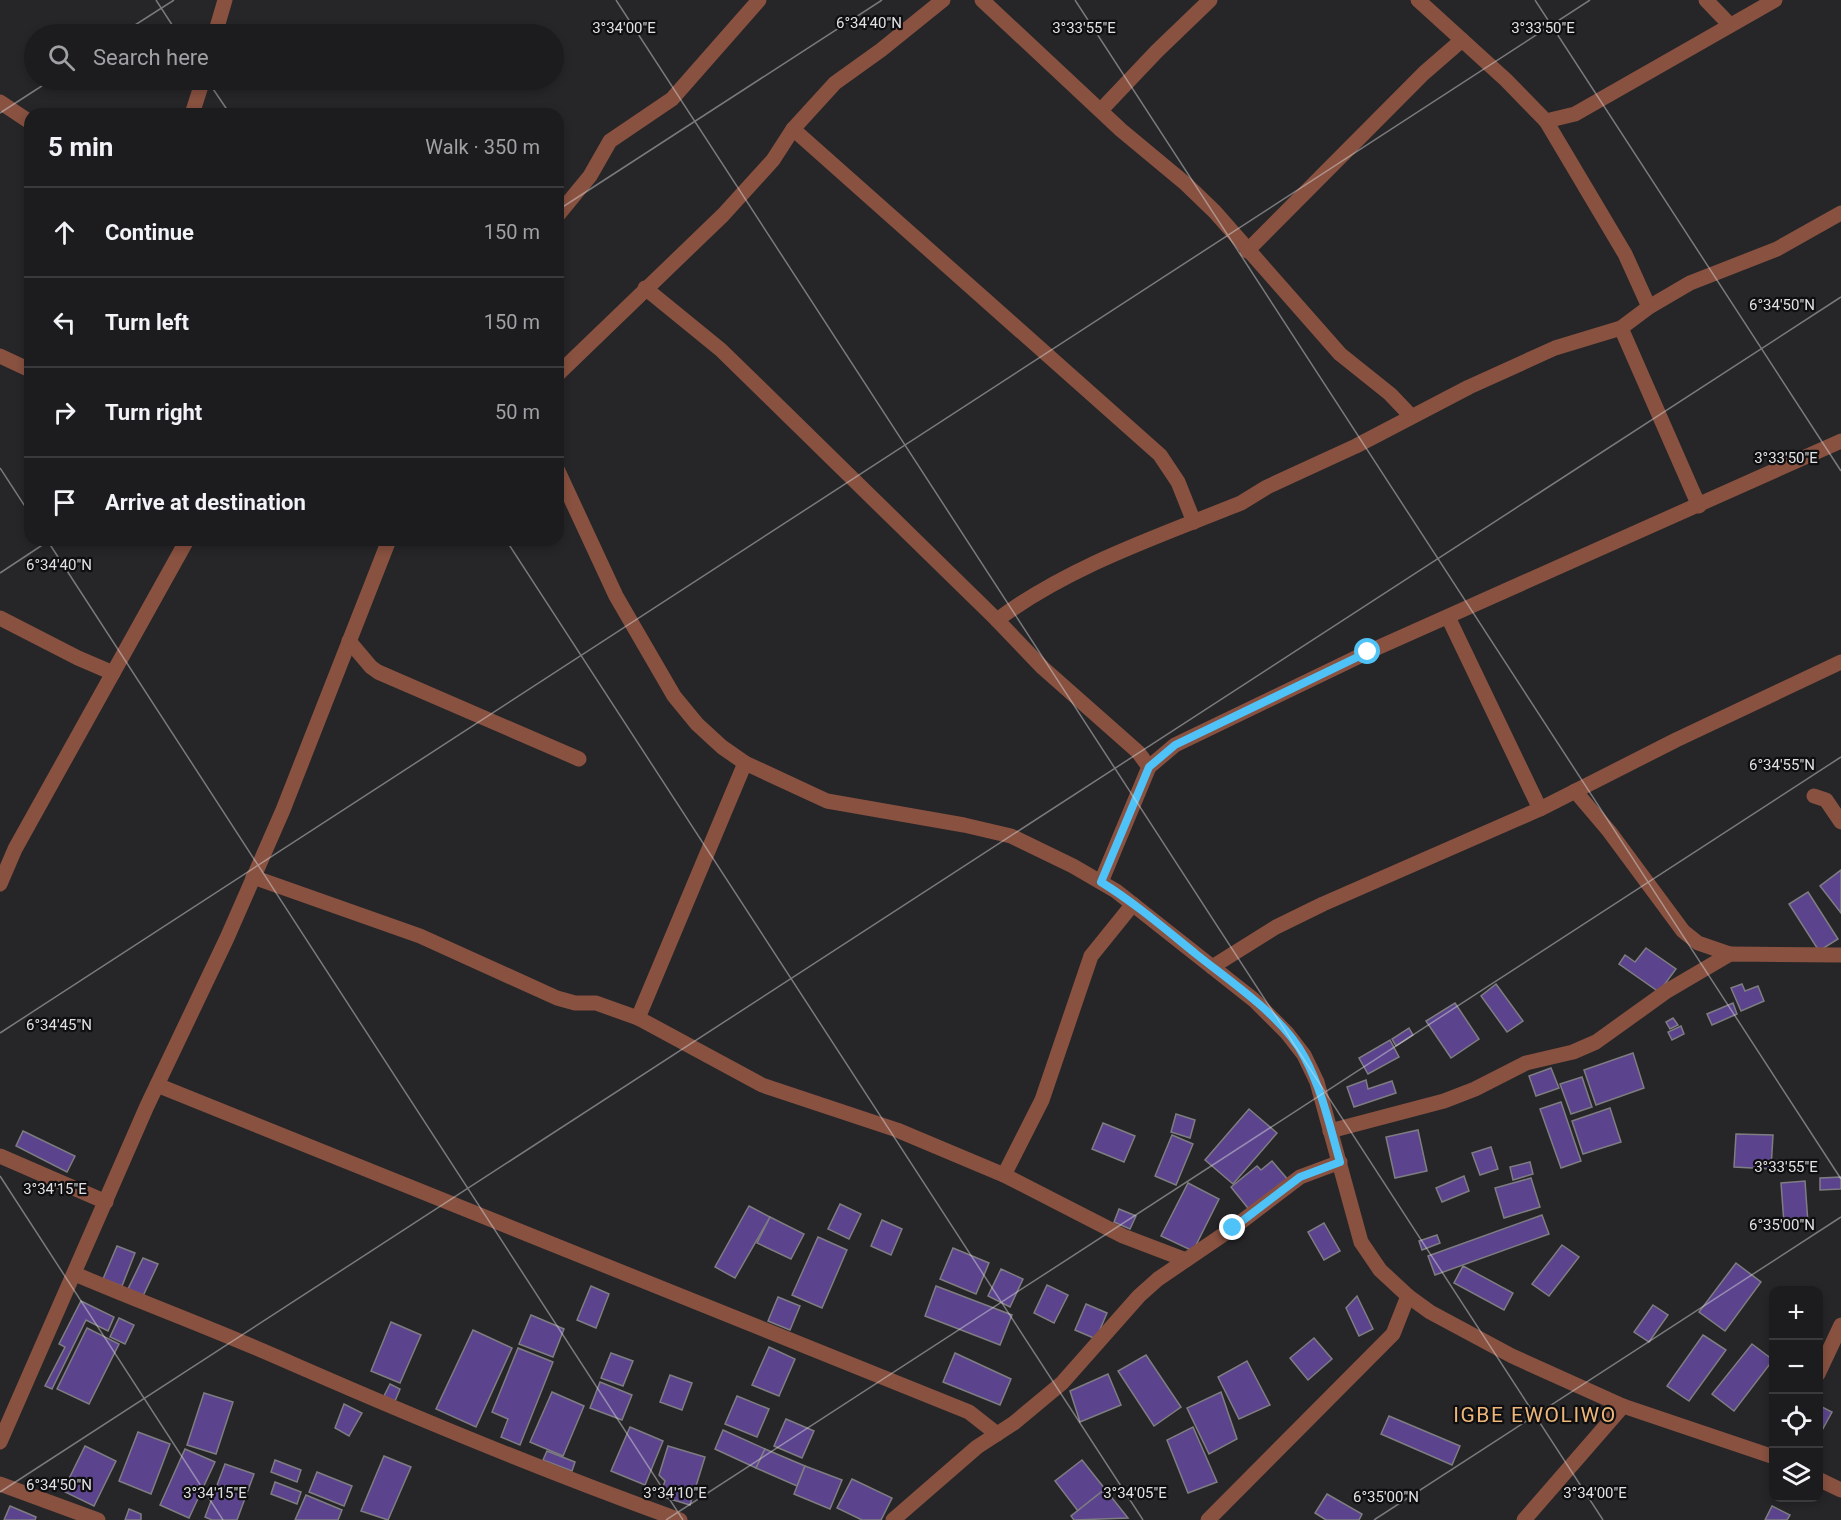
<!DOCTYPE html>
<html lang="en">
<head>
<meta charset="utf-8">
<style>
	:root { --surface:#1c1c1e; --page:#252527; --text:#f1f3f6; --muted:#a0a1a4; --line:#3a3a3c }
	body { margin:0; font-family:Roboto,sans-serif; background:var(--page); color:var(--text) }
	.controls { position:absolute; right:18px; bottom:18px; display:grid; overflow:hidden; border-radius:12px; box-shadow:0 3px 9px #0003 }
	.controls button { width:54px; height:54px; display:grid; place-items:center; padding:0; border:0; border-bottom:2px solid var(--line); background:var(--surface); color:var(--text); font:30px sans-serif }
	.stop { position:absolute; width:18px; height:18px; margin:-14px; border:4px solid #4fc3f7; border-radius:50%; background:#fff }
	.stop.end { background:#4fc3f7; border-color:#fff; box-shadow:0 2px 6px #0008 }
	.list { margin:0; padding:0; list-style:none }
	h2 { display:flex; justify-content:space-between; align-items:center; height:78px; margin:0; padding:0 24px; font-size:26px }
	h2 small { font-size:20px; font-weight:400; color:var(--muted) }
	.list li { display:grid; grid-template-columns:39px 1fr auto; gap:18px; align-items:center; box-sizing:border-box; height:90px; padding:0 24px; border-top:2px solid var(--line) }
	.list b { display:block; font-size:22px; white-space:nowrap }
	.list em { font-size:20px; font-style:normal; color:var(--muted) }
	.icon { flex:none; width:33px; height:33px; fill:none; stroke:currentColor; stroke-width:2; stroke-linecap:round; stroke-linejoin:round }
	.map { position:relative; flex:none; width:1841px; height:1520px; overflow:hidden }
	.search { position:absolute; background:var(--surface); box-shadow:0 3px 9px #0003; left:24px; top:24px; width:540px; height:66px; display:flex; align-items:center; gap:15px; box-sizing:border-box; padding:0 21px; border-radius:33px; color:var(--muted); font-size:22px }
	.panel { position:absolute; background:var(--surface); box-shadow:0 3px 9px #0003; left:24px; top:108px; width:540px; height:438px; border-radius:18px }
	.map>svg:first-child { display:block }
	.building { fill:#5b448d; stroke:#7e7d81; stroke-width:1.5 }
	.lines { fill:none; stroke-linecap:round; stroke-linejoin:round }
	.minor { stroke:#885140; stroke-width:15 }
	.route { stroke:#4fc3f7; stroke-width:8 }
	.ticks { fill:none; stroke:#e1e0e2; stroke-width:1.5; stroke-opacity:0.45 }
	.labels { text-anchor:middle; stroke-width:4.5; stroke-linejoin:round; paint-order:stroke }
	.quarter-label { font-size:21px; letter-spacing:1.5px; fill:#edb77a; stroke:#0f0e10 }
	.ticks-label { font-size:15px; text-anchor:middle; fill:#e1e0e2; stroke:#0f0e10; stroke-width:4.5; stroke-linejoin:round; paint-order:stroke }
</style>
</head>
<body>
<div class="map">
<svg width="1841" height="1520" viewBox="0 0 1841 1520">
	<rect width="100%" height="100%" fill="#262528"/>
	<g class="building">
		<path d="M1841,870V913L1820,886Z"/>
		<path d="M1808,892L1838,939L1819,951L1789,904Z"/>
		<path d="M1646,948L1676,969L1659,992L1619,964L1625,955L1635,962Z"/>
		<path d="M1496,984L1523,1021L1507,1032L1481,996Z"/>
		<path d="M1742,984L1745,991L1758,986L1764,1001L1741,1011L1731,988Z"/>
		<path d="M1455,1003L1479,1039L1451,1058L1426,1021Z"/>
		<path d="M1733,1003L1737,1014L1712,1025L1707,1014Z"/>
		<path d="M1673,1018L1678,1025L1670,1029L1666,1022Z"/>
		<path d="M1681,1026L1684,1034L1672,1040L1668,1032Z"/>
		<path d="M1409,1028L1413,1035L1396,1046L1392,1039Z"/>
		<path d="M1390,1040L1399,1057L1368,1074L1359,1058Z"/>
		<path d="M1633,1053L1644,1088L1596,1105L1584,1070Z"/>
		<path d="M1551,1068L1559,1088L1536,1096L1529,1076Z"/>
		<path d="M1582,1077L1592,1107L1571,1114L1560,1084Z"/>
		<path d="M1366,1080L1368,1089L1392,1081L1396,1093L1354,1107L1347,1087Z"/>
		<path d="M1561,1102L1581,1161L1561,1168L1540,1109Z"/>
		<path d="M1610,1108L1621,1142L1583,1154L1572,1121Z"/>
		<path d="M1249,1109L1277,1133L1233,1184L1205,1160Z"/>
		<path d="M1176,1114L1195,1120L1190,1138L1171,1132Z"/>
		<path d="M1103,1123L1135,1136L1124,1162L1092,1149Z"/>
		<path d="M1418,1130L1427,1171L1395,1178L1386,1137Z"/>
		<path d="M23,1131L75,1156L67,1172L16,1146Z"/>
		<path d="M1736,1134L1773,1135L1771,1169L1734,1167Z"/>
		<path d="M1172,1135L1193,1144L1176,1185L1155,1176Z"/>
		<path d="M1491,1147L1498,1169L1480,1175L1472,1153Z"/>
		<path d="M1272,1161L1289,1181L1251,1212L1231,1187L1257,1166L1261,1170Z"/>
		<path d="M1530,1162L1533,1174L1513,1180L1510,1167Z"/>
		<path d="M1464,1176L1469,1191L1442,1202L1436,1188Z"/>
		<path d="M1841,1177V1189L1820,1190V1178Z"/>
		<path d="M1531,1178L1540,1207L1504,1218L1495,1188Z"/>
		<path d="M1805,1181L1808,1223L1784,1224L1781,1183Z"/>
		<path d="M1188,1183L1219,1199L1193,1251L1161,1236Z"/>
		<path d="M840,1204L861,1214L849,1239L828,1229Z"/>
		<path d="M749,1206L770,1217L735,1278L715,1267Z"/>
		<path d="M1119,1209L1136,1216L1130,1229L1114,1222Z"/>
		<path d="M1542,1215L1549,1234L1435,1275L1428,1256Z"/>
		<path d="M770,1217L804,1234L791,1259L757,1243Z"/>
		<path d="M882,1220L902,1229L891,1255L871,1246Z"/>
		<path d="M1324,1223L1340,1251L1324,1260L1308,1232Z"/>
		<path d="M1437,1235L1440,1243L1422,1250L1419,1241Z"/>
		<path d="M818,1237L847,1250L822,1308L792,1295Z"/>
		<path d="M1562,1245L1579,1257L1549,1296L1532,1284Z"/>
		<path d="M117,1246L135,1253L122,1286L103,1279Z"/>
		<path d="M953,1248L989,1263L976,1294L940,1279Z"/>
		<path d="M143,1258L158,1264L143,1296L128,1289Z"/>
		<path d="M1736,1263L1761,1282L1725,1331L1699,1312Z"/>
		<path d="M1463,1266L1513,1293L1504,1310L1454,1283Z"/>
		<path d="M1001,1269L1023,1279L1010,1307L988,1296Z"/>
		<path d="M1047,1285L1068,1295L1054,1323L1034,1313Z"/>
		<path d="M591,1286L609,1294L596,1328L577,1320Z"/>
		<path d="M936,1286L1012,1315L1000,1345L925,1316Z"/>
		<path d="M1357,1296L1373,1329L1359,1336L1346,1308Z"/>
		<path d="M778,1297L800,1306L790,1330L768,1321Z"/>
		<path d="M81,1301L114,1317L108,1331L86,1320L52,1389L45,1386L65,1347L59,1344Z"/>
		<path d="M1086,1304L1107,1313L1096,1339L1075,1330Z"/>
		<path d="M1653,1305L1668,1315L1649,1342L1634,1332Z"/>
		<path d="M531,1315L564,1329L553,1357L519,1344Z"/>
		<path d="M119,1318L134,1325L125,1344L110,1337Z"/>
		<path d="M391,1322L421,1335L400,1383L371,1371Z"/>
		<path d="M87,1328L119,1344L89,1404L57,1389Z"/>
		<path d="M473,1330L512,1348L476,1427L436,1409Z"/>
		<path d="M1703,1335L1726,1350L1689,1401L1667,1386Z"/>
		<path d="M1314,1338L1332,1359L1308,1380L1290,1358Z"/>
		<path d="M1752,1344L1773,1360L1734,1411L1712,1394Z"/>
		<path d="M769,1347L795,1359L779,1396L752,1385Z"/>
		<path d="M518,1348L553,1362L520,1445L501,1437L508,1419L492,1412Z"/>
		<path d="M611,1353L633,1361L623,1386L601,1378Z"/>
		<path d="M955,1353L1011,1379L1000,1405L943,1382Z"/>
		<path d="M1146,1355L1181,1407L1154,1426L1118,1371Z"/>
		<path d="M1247,1361L1270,1405L1239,1419L1218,1377Z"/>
		<path d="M1108,1374L1121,1405L1080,1422L1070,1391Z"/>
		<path d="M670,1375L692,1383L682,1410L660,1402Z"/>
		<path d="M600,1382L632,1395L622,1420L590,1408Z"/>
		<path d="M390,1384L400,1389L395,1401L384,1396Z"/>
		<path d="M552,1392L584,1406L563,1456L530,1442Z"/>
		<path d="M1221,1392L1237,1439L1209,1454L1187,1408Z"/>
		<path d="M204,1393L233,1402L216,1454L187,1445Z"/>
		<path d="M737,1396L769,1409L757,1437L725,1424Z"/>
		<path d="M344,1404L362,1413L349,1436L335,1428Z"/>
		<path d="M1818,1405L1832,1412L1821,1432L1818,1431Z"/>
		<path d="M1389,1416L1460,1446L1452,1465L1381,1434Z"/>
		<path d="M786,1419L814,1431L802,1458L774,1446Z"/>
		<path d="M630,1427L663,1441L645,1485L611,1471Z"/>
		<path d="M1193,1427L1217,1482L1188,1493L1167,1440Z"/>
		<path d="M723,1430L765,1449L756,1468L715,1449Z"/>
		<path d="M138,1432L170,1444L151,1494L119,1481Z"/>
		<path d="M85,1446L116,1461L94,1506L63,1491Z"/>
		<path d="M668,1446L705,1457L690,1505L660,1496L665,1481L659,1475Z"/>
		<path d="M185,1449L215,1462L189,1518L160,1505Z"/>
		<path d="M765,1449L805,1466L797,1486L756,1468Z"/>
		<path d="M547,1451L575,1462L572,1471L543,1460Z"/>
		<path d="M384,1456L411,1467L388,1520L361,1511Z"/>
		<path d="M275,1460L301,1470L297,1482L271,1472Z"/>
		<path d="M1082,1460L1105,1489L1078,1511L1055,1481Z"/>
		<path d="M225,1464L254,1474L237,1520H212L205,1517Z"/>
		<path d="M805,1466L842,1480L830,1509L794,1494Z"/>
		<path d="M317,1472L352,1486L344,1506L309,1492Z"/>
		<path d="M852,1479L892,1498L881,1520H862L837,1508Z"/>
		<path d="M275,1482L301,1492L297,1504L271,1494Z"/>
		<path d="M1105,1489L1128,1518L1074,1520L1071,1516Z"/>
		<path d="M1327,1494L1362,1514L1359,1520H1326L1315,1513Z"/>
		<path d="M306,1495L342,1510L338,1520H295Z"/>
		<path d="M10,1506L36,1517L35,1520H4Z"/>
		<path d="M1772,1506L1790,1515L1787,1520H1765Z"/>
		<path d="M129,1509L141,1514V1520H125Z"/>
	</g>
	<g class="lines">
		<g class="minor">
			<path d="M982,0L1121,130L1186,184L1215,212L1340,354L1390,394L1411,416"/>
			<path d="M1418,0L1506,80L1546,121L1575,114L1775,0"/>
			<path d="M1706,0L1730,25"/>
			<path d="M215,34L225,0"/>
			<path d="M0,102L30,122"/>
			<path d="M1101,110L1157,51L1210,0"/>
			<path d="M192,114L203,80"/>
			<path d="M1546,121L1625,254L1649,307"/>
			<path d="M793,129L1160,455L1178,482L1194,522"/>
			<path d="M558,215L590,176L610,141L672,99L759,0"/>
			<path d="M1247,251L1424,73L1462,40"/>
			<path d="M645,288L721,350L997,620"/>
			<path d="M1621,328L1699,506"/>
			<path d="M0,356L30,370"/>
			<path d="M558,374L723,215L773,160L793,129L835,83L881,50L943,0"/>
			<path d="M558,471L616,596L674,696L697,724L722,747L745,763L827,801L964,825L1011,836L1073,866L1116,891L1254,1000L1287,1033L1304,1055L1317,1082L1361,1242L1380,1270L1408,1296L1430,1312L1512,1356L1623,1406L1774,1457"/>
			<path d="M1448,617L1540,809"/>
			<path d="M0,618L78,658L113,673"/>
			<path d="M349,641L371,667L378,672L579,759"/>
			<path d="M1149,767L1138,752L1043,668L997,620C1069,566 1159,536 1241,503L1267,487L1356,446L1469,387L1555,348L1621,328L1649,307L1690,283L1777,249L1841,213"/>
			<path d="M1575,791L1609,831L1683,931L1698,943L1730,954"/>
			<path d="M1814,796L1826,800L1841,822"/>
			<path d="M253,877L420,936L557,998L575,1003H596L638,1018L762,1085L897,1130L1004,1175L1123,1236L1186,1260"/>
			<path d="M1101,882L1149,767L1175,745L1368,652L1841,441"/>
			<path d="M0,884L15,849L187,540"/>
			<path d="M1212,967L1276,927L1323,904L1540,809L1676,740L1841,662"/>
			<path d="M638,1018L745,763"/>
			<path d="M157,1085L969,1412L997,1434"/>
			<path d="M1330,1131L1444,1101L1475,1089L1526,1063L1573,1052L1596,1042L1667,991L1730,954L1841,955"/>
			<path d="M0,1156L106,1202"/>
			<path d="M1004,1175L1042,1100L1091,956L1133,904"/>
			<path d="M75,1274C148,1305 222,1332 293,1364C421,1420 549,1473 680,1520"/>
			<path d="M1818,1374L1841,1325"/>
			<path d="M0,1442L147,1106L227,938L283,810L389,540"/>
			<path d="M1818,1479L1841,1490"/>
			<path d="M0,1484L98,1520"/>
			<path d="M893,1520L977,1447L1014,1423L1062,1383L1139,1296L1158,1279L1233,1228L1300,1177L1340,1162"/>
			<path d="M1208,1520L1393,1334L1408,1296"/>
			<path d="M1524,1520L1623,1406"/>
		</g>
	</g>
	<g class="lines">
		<path class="route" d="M1233,1228L1300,1177L1340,1162C1330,1127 1322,1090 1305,1058C1284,1017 1232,983 1196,954C1165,929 1135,903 1101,882L1149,767L1175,745L1368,652"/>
	</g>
	<path class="ticks" d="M156,0L178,34M616,0L1603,1520M1075,0L1841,1179M1535,0L1841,471M121,34L174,0M207,80L230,114M0,113L51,80M558,210L882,0M0,468L30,514M47,540L683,1520M506,540L1143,1520M0,573L50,540M0,1033L1590,0M0,1176L223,1520M0,1492L1841,297M666,1520L1841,757M1374,1520L1841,1217"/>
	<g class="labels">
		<g class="quarter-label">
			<text x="1535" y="1422">IGBE EWOLIWO</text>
		</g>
	</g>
	<g class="ticks-label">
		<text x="869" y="28">6°34'40"N</text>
		<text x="624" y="33">3°34'00"E</text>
		<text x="1084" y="33">3°33'55"E</text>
		<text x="1543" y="33">3°33'50"E</text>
		<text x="1782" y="310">6°34'50"N</text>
		<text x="1786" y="463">3°33'50"E</text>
		<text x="59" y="570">6°34'40"N</text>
		<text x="1782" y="770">6°34'55"N</text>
		<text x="59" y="1030">6°34'45"N</text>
		<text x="1786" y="1172">3°33'55"E</text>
		<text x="55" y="1194">3°34'15"E</text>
		<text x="1782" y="1230">6°35'00"N</text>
		<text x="59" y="1490">6°34'50"N</text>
		<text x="215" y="1498">3°34'15"E</text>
		<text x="675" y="1498">3°34'10"E</text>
		<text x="1135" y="1498">3°34'05"E</text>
		<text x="1595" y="1498">3°34'00"E</text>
		<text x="1386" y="1502">6°35'00"N</text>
	</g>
</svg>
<div class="controls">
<button>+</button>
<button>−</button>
<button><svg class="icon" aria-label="locate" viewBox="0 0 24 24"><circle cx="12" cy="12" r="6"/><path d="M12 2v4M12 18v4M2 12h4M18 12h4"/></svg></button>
<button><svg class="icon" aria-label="layers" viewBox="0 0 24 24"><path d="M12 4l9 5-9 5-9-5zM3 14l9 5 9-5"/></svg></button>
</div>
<div class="stop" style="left:1368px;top:652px"></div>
<div class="stop end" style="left:1233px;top:1228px"></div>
<div class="search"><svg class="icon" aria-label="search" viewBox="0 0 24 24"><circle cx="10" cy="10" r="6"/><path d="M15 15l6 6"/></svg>Search here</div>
<section class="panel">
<h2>5 min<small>Walk · 350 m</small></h2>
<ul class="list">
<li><svg class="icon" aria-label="ahead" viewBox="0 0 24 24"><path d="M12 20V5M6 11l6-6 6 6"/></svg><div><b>Continue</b></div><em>150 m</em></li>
<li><svg class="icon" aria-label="left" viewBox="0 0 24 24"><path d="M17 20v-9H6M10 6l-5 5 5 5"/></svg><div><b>Turn left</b></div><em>150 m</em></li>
<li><svg class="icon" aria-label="right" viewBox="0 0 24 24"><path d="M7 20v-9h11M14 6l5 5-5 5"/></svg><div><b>Turn right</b></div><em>50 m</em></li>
<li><svg class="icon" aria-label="arrive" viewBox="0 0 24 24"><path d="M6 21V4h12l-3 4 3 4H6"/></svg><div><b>Arrive at destination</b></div></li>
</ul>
</section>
</div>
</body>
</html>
